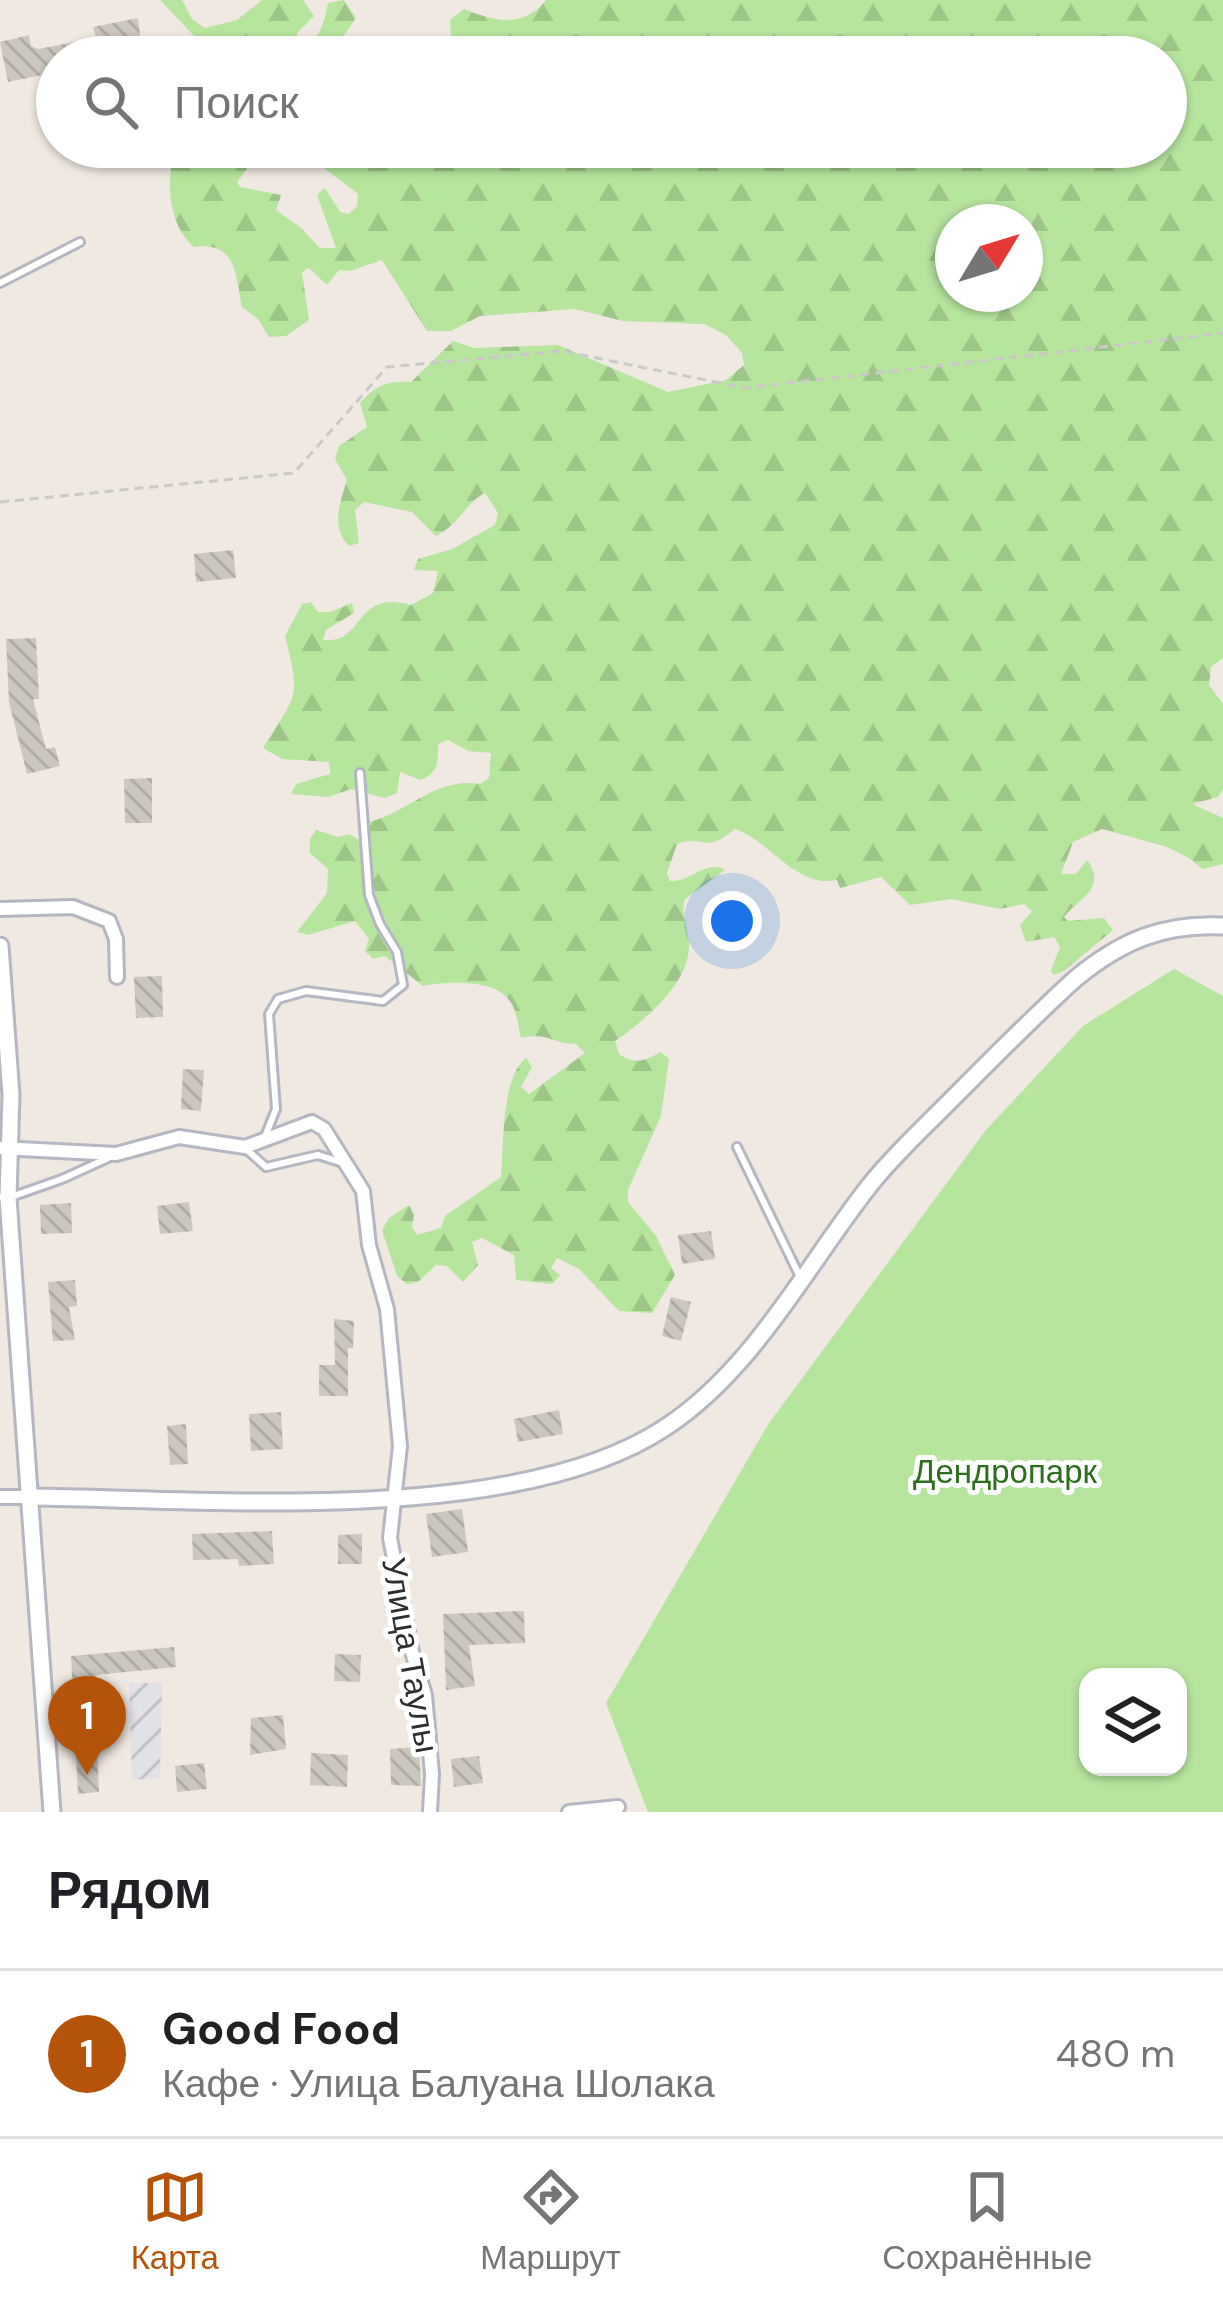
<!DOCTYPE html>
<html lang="ru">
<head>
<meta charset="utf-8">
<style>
	:root { --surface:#fff; --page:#f6f6f6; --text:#202124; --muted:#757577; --line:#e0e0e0; --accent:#b45309 }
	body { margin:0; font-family:"DM Sans",sans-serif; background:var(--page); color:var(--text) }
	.controls { position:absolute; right:36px; bottom:36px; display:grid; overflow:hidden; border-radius:24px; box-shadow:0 3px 9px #0004 }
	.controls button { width:108px; height:108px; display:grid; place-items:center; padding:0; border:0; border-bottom:3px solid var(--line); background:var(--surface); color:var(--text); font:60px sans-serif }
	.compass { position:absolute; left:935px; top:204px; width:108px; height:108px; border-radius:50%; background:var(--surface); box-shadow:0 3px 9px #0004; rotate:52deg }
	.you { position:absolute; left:732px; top:921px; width:42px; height:42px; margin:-30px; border:9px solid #fff; border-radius:50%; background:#1a73e8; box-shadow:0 0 0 18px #1a73e833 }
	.badge { display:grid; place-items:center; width:78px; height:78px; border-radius:50%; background:var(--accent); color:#fff; font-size:39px; font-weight:700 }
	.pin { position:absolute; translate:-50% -99px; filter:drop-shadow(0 3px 6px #0008) }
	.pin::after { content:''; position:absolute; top:63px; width:42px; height:36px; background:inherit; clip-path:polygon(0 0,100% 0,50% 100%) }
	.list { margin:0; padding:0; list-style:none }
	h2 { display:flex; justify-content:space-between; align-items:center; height:156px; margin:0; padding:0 48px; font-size:51px }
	h2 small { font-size:39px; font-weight:400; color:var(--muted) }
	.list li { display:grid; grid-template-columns:78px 1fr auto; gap:36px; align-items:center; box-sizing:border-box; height:168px; padding:0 48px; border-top:3px solid var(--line) }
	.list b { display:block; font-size:45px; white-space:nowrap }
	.list p { margin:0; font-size:39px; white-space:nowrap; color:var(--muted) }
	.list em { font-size:39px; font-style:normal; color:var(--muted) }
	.icon { flex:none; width:66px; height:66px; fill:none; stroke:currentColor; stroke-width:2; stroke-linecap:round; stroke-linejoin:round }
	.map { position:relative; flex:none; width:1223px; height:1812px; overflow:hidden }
	.search { position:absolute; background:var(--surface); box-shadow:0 3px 9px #0004; left:36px; right:36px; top:36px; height:132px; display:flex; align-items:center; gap:30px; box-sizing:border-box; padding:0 42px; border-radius:66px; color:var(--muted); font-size:45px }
	.sheet { height:324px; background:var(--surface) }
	nav { display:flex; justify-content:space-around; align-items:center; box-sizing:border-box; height:168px; border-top:3px solid var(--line); background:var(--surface); font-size:33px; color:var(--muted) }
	nav a { display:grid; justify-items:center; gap:6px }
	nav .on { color:var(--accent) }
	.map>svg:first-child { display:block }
	.industrial { fill:url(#industrial-furrows) }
	.forest { fill:url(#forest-firs); fill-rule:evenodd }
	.park { fill:#b6e59e; fill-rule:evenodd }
	.building { fill:url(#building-back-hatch) }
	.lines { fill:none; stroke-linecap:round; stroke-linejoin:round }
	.service-casing { stroke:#b4b7c1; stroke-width:12 }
	.minor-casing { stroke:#b4b7c1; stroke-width:18 }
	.tertiary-casing { stroke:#b4b7c1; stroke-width:21 }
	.path { stroke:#c9c9c9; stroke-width:3; stroke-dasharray:9 6; stroke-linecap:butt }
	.service { stroke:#fff; stroke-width:6 }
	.minor { stroke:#fff; stroke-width:12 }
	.tertiary { stroke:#fff; stroke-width:15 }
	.labels { text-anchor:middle; stroke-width:10; stroke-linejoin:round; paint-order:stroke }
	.park-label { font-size:33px; fill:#2c6e1b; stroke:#fff }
	.street-label { font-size:33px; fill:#2e2e2e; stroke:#fff }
</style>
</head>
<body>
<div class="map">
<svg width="1223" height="1812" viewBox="0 0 1223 1812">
	<defs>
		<pattern id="industrial-furrows" width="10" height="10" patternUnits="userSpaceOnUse" patternTransform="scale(3)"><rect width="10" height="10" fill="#e3e1e8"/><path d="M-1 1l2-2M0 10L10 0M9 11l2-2" fill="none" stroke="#c3c1c7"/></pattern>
		<pattern id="forest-firs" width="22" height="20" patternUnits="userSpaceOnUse" patternTransform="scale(3)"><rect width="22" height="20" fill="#b6e59e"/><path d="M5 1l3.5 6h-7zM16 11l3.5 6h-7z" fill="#9dc588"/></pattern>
		<pattern id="building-back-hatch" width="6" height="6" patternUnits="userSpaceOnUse" patternTransform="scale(3)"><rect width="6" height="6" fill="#cbc7bf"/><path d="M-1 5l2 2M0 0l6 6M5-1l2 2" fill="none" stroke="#afaba4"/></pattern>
	</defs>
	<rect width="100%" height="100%" fill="#efe9e1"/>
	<path class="industrial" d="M129,1683H162L160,1778L132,1780Z"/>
	<g class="forest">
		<path d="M160,0H182L192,19L205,28L237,20L262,0H303L314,16L297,33L298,48C320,42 324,23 328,3L344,0L356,18L329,57H214Z"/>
		<path d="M546,0H1223V658L1211,667L1209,685L1223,704V789L1218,797L1192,804L1223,818V864L1202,869L1189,858L1167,847L1102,829L1073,842L1061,874H1076L1087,860C1108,889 1078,898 1064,917L1068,921L1104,918L1113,930L1064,971L1053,975L1051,970L1060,947L1054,937L1026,942L1020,925L1032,911L1024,904L1000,909L951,899L910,905L881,877L840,888L837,880C797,889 770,841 735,829C704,855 703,834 677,844L667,873L670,881C690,883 706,859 725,870L685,899C680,914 689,929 689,946C689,984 643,1022 615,1041L619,1054C636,1065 644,1061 661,1052L669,1059L661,1116L628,1190V1202L656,1236L675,1275L652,1313L619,1311L579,1269L557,1258L551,1268L560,1275L552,1284L516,1280L514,1255L482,1238L472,1242L478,1265L463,1282L447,1266L436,1265L418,1282L407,1284L397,1276L382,1230L389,1218L409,1205L414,1215L412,1227L417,1235L441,1228L445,1216L501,1177C504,1146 501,1077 526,1058L532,1067L521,1087L529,1094L585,1053L576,1044C551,1044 550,1032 521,1038C518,1026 517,1009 509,1000C492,978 446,982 423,986L385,956L373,959L365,951L369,939L355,921L308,935L297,932L327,893L328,869L310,853V839L316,830L338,837L349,834L368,845L370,822C410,811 436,777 480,784L489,778L491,753L468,751L448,740L438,744C438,762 439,772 421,780L400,772L397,793L385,798L351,789L328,797L291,794L296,784L330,774L329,762L282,759L263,748C297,693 301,700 285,636L302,604L311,602L318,612H330L352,603L354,613L326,630L323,640C366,645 352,589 411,605L433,593L438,571L414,570L418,559L452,549L495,525L498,513L485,493C465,503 461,523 436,536L412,512L364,502L355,510L359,543L349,546C330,526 340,503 347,480L335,459L339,446L367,427L360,403C376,385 388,381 411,382L453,341L474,348L558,345L668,392L726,380L744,365L742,353L726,335L704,324L623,321L575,309L480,316L451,331H427L382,260L350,271L339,270L327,285L309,268L302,272L309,320L286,336L269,337L258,319L242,307C236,275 236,241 194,247C170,226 167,190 172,161L194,156L203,147H236L237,154L248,158L247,169L237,182L240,187L281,195L276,210L300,227L320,248H336L317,195L325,188L340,212L349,214L357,206L358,194L320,165L315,147H1166V57H355C375,38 403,47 427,39L441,48L451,36L450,20L464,9C494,21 523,29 546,0ZM953,222H1025V294H953Z"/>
	</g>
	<path class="park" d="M1174,969L1223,996V1812H648L606,1703L769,1423L986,1130L1083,1026ZM1088,1677H1178V1767H1088Z"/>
	<g class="building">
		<path d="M138,18L141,44L86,57H57V72L8,82L0,42L29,35L31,46L38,49L96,38L93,27Z"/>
		<path d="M233,550L236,578L196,582L194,554Z"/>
		<path d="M36,638L39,699H33L46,749L55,747L60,766L27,774L9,702L6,639Z"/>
		<path d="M152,778V823H125L124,779Z"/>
		<path d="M162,976L163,1017L136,1018L134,977Z"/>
		<path d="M183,1069L204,1070L201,1111L181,1109Z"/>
		<path d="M189,1202L193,1231L160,1234L157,1206Z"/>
		<path d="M71,1203L72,1233L41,1234L40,1205Z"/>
		<path d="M711,1231L715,1259L682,1264L678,1235Z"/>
		<path d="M75,1280L77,1306L69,1307L75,1340L53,1341L48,1282Z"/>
		<path d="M671,1297L691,1302L681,1341L662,1336Z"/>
		<path d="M334,1319L354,1321L353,1348H348V1396H319V1365H335Z"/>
		<path d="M559,1410L563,1434L518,1442L514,1419Z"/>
		<path d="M281,1412L283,1449L251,1451L249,1414Z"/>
		<path d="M186,1424L188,1464L170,1465L167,1426Z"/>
		<path d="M462,1509L468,1552L432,1557L426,1514Z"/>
		<path d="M272,1531L274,1564L239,1566L238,1559L193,1560L192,1534Z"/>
		<path d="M362,1534V1564H338V1535Z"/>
		<path d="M524,1611L525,1643L469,1645L475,1686L446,1690L443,1614Z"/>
		<path d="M174,1647L176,1667L96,1675L102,1745L97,1746L99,1792L78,1794L71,1656Z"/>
		<path d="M335,1654L361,1655L360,1682L334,1681Z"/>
		<path d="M283,1715L286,1749L250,1755L251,1718Z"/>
		<path d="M419,1747L421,1786L391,1785L390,1749Z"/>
		<path d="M311,1753L348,1755L347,1787L310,1785Z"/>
		<path d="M479,1756L483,1783L454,1787L451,1759Z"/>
		<path d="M204,1763L207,1789L177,1792L175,1766Z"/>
	</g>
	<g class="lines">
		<g class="service-casing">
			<g id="service">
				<path d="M0,283L80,242"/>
				<path d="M264,1139L276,1109L269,1014L278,999L306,991L383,1001L403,985L397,952L380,924L369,895L360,773"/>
				<path d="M737,1147L801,1279"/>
				<path d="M247,1150L266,1167L318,1155L343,1163"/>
				<path d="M0,1197L8,1198L62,1179L108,1158"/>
			</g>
		</g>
		<g class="minor-casing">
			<g id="minor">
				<path d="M0,909L73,907L109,921L116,939L117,977"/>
				<path d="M0,1148L116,1154L179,1137L245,1147L312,1122L324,1129L363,1191L369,1245L387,1309L400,1446L390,1538L412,1652L425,1695L432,1774L430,1812"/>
				<path d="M0,1497H32"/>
				<path d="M569,1812L618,1807"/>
			</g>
		</g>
		<g class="tertiary-casing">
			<g id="tertiary">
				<path d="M0,946L11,1095L8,1198L52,1812"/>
				<path d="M32,1497C210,1499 516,1527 666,1427C755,1368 806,1266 870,1185C892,1157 920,1131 945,1106C988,1063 1030,1020 1075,979C1121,941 1163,923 1223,926"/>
			</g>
		</g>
		<path class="path" d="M0,502L294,473L387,367L562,351L745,388L1223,333"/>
		<use href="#service" class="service"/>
		<use href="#minor" class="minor"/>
		<use href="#tertiary" class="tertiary"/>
	</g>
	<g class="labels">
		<g class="park-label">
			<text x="1005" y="1483">Дендропарк</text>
		</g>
		<g class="street-label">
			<text transform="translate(411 1655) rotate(80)" y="12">Улица Таулы</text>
		</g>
	</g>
</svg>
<div class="controls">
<button><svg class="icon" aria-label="layers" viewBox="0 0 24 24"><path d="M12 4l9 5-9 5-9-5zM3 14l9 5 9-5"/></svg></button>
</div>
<svg class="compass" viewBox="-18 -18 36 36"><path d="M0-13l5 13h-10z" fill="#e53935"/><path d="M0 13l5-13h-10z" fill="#757577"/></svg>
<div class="you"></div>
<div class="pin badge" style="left:87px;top:1775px">1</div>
<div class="search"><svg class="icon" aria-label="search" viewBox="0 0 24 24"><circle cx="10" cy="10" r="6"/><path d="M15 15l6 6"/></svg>Поиск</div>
</div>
<section class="sheet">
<h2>Рядом<small></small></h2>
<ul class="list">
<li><span class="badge">1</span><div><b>Good Food</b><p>Кафе · Улица Балуана Шолака</p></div><em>480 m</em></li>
</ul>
</section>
<nav>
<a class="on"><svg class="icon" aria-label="map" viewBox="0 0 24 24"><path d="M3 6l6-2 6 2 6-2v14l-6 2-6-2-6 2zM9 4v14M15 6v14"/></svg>Карта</a>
<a><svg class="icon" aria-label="directions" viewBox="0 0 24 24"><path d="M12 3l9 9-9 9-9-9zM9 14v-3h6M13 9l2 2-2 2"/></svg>Маршрут</a>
<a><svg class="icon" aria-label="saved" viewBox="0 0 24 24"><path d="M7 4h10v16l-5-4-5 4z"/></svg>Сохранённые</a>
</nav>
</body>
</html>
